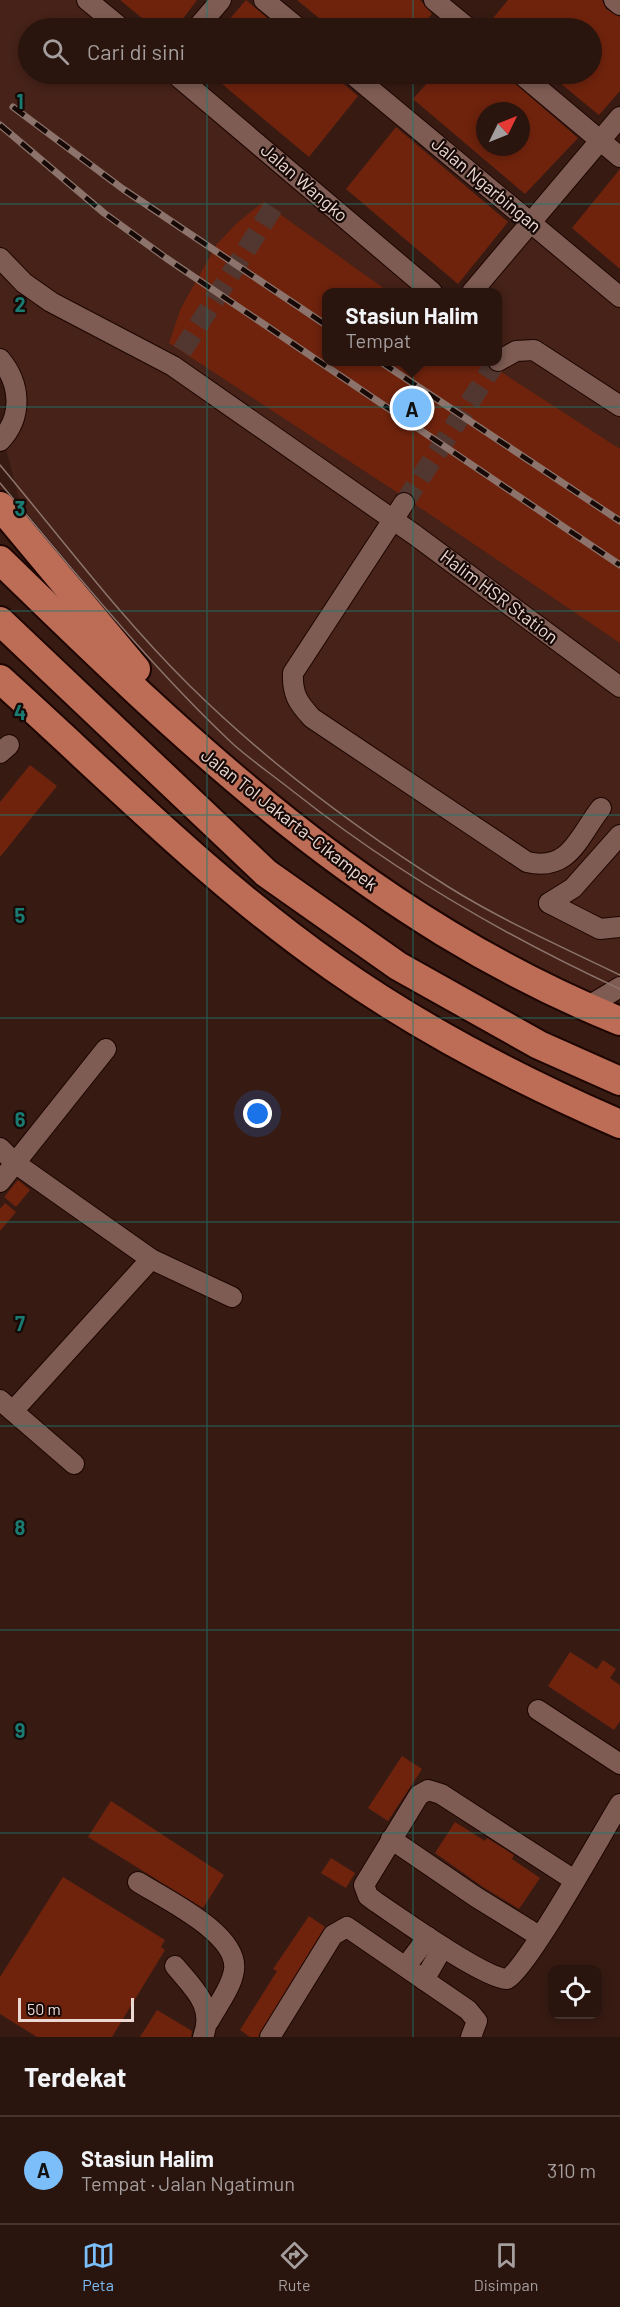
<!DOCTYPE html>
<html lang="id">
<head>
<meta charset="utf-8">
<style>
	:root { --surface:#29140e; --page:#311d17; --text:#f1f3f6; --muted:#a59e9e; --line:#45332e; --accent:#7cbef9 }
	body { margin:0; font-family:Barlow,sans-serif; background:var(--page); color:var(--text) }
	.controls { position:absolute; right:18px; bottom:18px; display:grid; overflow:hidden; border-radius:12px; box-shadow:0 3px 9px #0003 }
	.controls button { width:54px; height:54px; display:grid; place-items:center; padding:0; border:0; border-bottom:2px solid var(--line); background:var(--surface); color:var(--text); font:30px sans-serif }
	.compass { position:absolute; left:476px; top:102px; width:54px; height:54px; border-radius:50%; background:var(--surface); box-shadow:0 3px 9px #0003; rotate:47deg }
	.scale { position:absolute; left:18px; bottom:15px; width:116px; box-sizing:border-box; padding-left:6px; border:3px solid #ecd8d2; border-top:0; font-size:16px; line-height:21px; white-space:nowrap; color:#ecd8d2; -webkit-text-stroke:4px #160906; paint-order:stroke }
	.you { position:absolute; left:258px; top:1114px; width:21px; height:21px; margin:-15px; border:4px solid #fff; border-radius:50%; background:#1a73e8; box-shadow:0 0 0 9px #1a73e833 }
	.badge { display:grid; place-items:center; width:39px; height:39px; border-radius:50%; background:var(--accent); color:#111; font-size:20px; font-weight:700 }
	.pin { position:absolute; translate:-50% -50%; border:3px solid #fff; box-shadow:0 2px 6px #0006 }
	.popup { position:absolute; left:322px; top:288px; width:180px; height:78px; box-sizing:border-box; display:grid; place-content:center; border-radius:12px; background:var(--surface); filter:drop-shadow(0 2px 4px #0005); font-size:20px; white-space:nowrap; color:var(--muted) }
	.popup b { font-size:22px; color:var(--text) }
	.popup::after { content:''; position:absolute; left:50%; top:100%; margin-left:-12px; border:12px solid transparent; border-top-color:var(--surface) }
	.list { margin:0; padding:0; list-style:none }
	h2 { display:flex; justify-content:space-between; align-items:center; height:78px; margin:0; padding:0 24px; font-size:26px }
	h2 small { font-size:20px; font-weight:400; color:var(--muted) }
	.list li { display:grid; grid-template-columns:39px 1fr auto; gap:18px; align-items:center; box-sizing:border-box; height:108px; padding:0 24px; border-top:2px solid var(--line) }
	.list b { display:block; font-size:22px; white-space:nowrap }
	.list p { margin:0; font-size:20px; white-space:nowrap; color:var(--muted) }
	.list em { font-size:20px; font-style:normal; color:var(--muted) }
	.icon { flex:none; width:33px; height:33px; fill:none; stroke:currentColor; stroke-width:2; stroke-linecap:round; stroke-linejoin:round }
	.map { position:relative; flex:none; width:620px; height:2037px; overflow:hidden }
	.search { position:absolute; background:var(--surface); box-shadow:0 3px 9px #0003; left:18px; right:18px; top:18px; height:66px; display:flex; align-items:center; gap:15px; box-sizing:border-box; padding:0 21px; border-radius:33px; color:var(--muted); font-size:22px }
	.sheet { height:186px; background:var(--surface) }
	nav { display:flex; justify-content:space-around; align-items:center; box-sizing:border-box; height:84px; border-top:2px solid var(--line); background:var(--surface); font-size:16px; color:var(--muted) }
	nav a { display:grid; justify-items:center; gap:3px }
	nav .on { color:var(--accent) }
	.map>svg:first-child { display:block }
	.built { fill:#462218 }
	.building { fill:#6f230d; fill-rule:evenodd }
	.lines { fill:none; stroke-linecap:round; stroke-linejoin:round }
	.minor-tunnel { stroke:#523730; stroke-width:20; stroke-dasharray:20 10; stroke-linecap:butt }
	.minor-casing { stroke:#1d0501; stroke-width:22 }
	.highway-casing { stroke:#1d0501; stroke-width:32 }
	.minor { stroke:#7e5c53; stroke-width:20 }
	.highway { stroke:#bd6c56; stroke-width:28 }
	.tram { stroke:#8c746d; stroke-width:1.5 }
	.rail-casing { stroke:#8c746d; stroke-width:7 }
	.rail { stroke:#160906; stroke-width:4.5; stroke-dasharray:14; stroke-linecap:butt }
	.grid { fill:none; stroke:#1a7b73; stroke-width:1.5; stroke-opacity:0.55 }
	.labels { text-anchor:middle; stroke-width:4.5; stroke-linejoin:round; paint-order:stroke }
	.street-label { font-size:18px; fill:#ecd8d2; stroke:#160906 }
	.grid-label { font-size:20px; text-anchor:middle; font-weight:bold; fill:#1a7b73; stroke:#160906; stroke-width:4.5; stroke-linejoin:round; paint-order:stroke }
</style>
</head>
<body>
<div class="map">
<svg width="620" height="2037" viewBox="0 0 620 2037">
	<rect width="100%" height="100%" fill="#371b13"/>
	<path class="built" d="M0,0H87L121,28H28V74H175L432,292H326V362H498V292H472L531,223L620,297V987L587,1007L410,912L161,697L32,547L3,438L15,414L0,359Z"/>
	<g class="building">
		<path d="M120,0H197L176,28H154Z"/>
		<path d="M246,0L279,28H222Z"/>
		<path d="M297,0H420L432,14L419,28H331Z"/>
		<path d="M508,0H602L606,9L620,17V91L599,115L549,74H591V28H495L489,23Z"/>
		<path d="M210,74H332L358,96L309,157Z"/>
		<path d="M435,74H504L578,138L525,194L413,99ZM485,111H521V147H485Z"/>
		<path d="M396,127L508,222L458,284L346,189Z"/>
		<path d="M620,169V269L572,228Z"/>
		<path d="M263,202L389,292H327V362H484L491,371L501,372L620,449V643L416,505L411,493H398L169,343L181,308L217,244L237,223Z"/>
		<path d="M30,765L57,786L0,857V802Z"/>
		<path d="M18,1180L30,1190L16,1207L4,1197Z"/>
		<path d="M5,1203L16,1212L0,1231V1209Z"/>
		<path d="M570,1652L597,1669L603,1660L616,1669L610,1678L620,1685V1721L614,1730L548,1686Z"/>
		<path d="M402,1756L422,1769L388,1821L368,1808Z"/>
		<path d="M111,1801L224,1875L203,1908L88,1837Z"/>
		<path d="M455,1822L485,1841L487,1838L514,1855L512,1859L540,1878L519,1909L483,1887L435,1853Z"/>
		<path d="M331,1858L355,1873L346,1888L321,1873Z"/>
		<path d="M63,1877L165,1940L161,1947L165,1950L112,2037H37L0,2014V1977Z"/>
		<path d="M309,1916L325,1927L258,2037H250L240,2030L277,1971L273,1969Z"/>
		<path d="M157,2010L192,2031L191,2037H140Z"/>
	</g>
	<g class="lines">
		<g class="minor-tunnel">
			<path d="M182,351L274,206"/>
			<path d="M404,503L496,362"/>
		</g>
		<g class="minor-casing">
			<g id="minor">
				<path d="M87,0L121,28"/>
				<path d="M264,0L298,28"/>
				<path d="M434,0L468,28"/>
				<path d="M614,0L620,5"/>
				<path d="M197,28L221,0"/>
				<path d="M175,74L432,292"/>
				<path d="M352,74L620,297"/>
				<path d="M521,74L620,157"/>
				<path d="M0,258L24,283L51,302L173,366L415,535L620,687"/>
				<path d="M472,292L620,117"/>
				<path d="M0,359C21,384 23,417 0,441"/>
				<path d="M498,361L516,351L534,350L620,406"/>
				<path d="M404,503L293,673C292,694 298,703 312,718L527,862C570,872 578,837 601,808"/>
				<path d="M0,753L9,745"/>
				<path d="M549,903L573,888L620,835"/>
				<path d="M549,903L600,929L620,927"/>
				<path d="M587,1007L620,987"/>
				<path d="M0,1148L15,1163L151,1259L232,1297"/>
				<path d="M0,1182L106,1049"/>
				<path d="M0,1400L74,1464"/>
				<path d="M13,1411L151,1259"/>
				<path d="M538,1710L620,1764"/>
				<path d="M391,1839L476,1897L539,1936"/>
				<path d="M574,1880L441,1794L428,1790L419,1795L364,1885L368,1896L376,1902C400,1918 483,1978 507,1979C528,1968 602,1833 620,1804"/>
				<path d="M138,1882C165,1899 239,1934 234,1970C232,1987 217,2006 209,2021"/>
				<path d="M175,1966C194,1989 215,2006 203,2037"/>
				<path d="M406,1966L428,1937"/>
				<path d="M424,1980L443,1947"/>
				<path d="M270,2037L333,1935L347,1927L468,2010L477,2021L471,2037"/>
			</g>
		</g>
		<g class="highway-casing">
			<g id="highway">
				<path d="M0,506L136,669"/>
				<path d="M0,560C189,744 370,920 620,1021"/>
				<path d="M0,621L266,873L398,966L539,1045L620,1081"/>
				<path d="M0,679C109,777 213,883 333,967C422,1030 521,1081 620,1124"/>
			</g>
		</g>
		<use href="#minor" class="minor"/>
		<use href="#highway" class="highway"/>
		<g class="tram">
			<path d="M0,465C62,539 121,618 189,685C266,761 355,828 447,886C501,920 562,947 620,975"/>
			<path d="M0,483C75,572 148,664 233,744C252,761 274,776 294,792C395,872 503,935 620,989"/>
		</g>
		<g class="rail-casing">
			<g id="rail">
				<path d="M13,107L123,189L326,325"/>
				<path d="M0,125L104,213L166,258L620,565"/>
				<path d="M381,362L620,521"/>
			</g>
		</g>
		<use href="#rail" class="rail"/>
	</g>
	<path class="grid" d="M207,0V28M413,0V28M207,74V2037M413,74V2037M0,204H620M0,407H620M0,611H620M0,815H620M0,1018H620M0,1222H620M0,1426H620M0,1630H620M0,1833H620"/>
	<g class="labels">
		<g class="street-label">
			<text transform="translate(304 183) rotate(41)" y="6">Jalan Wangko</text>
			<text transform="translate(486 185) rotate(40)" y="6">Jalan Ngarbingan</text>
			<text transform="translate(499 597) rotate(37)" y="6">Halim HSR Station</text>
			<text transform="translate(289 820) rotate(38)" y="6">Jalan Tol Jakarta–Cikampek</text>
		</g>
	</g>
	<g class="grid-label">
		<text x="20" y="109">1</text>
		<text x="20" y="312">2</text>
		<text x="20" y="516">3</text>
		<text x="20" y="720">4</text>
		<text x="20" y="923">5</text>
		<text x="20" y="1127">6</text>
		<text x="20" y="1331">7</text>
		<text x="20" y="1535">8</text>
		<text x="20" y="1738">9</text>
	</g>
</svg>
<div class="controls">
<button><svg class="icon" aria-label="locate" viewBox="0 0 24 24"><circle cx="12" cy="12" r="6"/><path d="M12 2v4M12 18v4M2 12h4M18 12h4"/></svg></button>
</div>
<svg class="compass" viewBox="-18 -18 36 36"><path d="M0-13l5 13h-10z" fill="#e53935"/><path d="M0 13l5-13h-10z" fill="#a59e9e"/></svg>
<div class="scale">50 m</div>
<div class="you"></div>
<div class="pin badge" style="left:412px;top:408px">A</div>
<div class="popup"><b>Stasiun Halim</b>Tempat</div>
<div class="search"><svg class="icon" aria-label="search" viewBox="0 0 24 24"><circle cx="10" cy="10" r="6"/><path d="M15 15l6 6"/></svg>Cari di sini</div>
</div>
<section class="sheet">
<h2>Terdekat<small></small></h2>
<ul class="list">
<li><span class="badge">A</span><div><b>Stasiun Halim</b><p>Tempat · Jalan Ngatimun</p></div><em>310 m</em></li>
</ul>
</section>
<nav>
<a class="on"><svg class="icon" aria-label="map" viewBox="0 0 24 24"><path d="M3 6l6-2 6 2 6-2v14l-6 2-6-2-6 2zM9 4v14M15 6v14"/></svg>Peta</a>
<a><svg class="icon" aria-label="directions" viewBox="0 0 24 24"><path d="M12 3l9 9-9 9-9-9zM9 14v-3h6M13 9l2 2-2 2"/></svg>Rute</a>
<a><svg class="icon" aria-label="saved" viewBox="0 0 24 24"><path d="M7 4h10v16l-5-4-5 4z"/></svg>Disimpan</a>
</nav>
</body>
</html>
